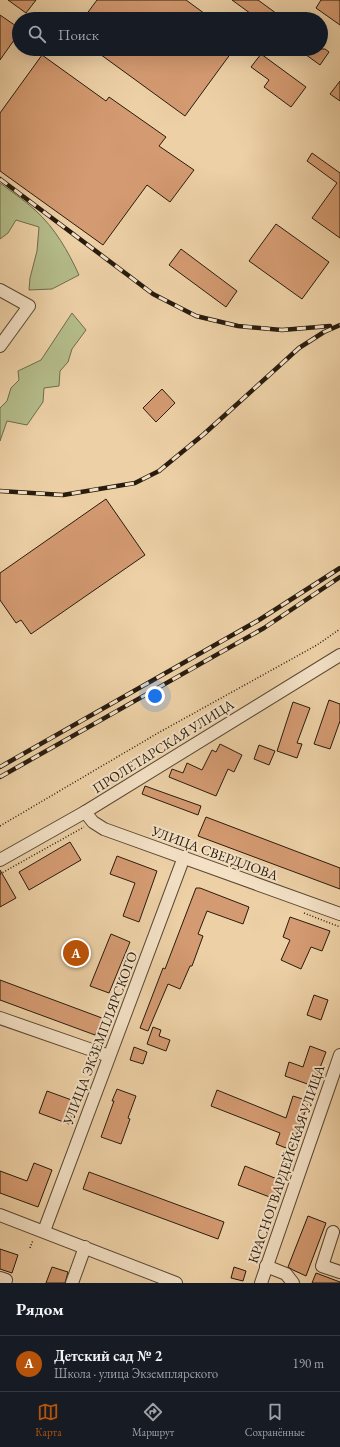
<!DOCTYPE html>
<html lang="ru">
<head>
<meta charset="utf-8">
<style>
	:root { --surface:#171b24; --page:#20242c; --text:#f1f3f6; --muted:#9ea1a6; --line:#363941; --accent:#b45309 }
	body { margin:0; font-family:"EB Garamond",serif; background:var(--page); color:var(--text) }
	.you { position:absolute; left:155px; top:696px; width:14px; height:14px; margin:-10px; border:3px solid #fff; border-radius:50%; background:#1a73e8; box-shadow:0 0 0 6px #1a73e833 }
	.badge { display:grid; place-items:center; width:26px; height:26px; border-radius:50%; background:var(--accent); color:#fff; font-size:13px; font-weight:700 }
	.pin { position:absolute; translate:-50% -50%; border:2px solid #fff; box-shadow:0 1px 4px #0006 }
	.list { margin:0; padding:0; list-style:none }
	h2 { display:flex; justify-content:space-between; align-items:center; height:52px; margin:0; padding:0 16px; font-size:17px }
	h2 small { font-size:13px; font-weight:400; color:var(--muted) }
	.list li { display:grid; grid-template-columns:26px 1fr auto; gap:12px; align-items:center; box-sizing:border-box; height:56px; padding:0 16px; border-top:1px solid var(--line) }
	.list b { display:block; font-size:15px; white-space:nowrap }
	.list p { margin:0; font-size:13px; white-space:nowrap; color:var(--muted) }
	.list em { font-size:13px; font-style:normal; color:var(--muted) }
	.icon { flex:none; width:22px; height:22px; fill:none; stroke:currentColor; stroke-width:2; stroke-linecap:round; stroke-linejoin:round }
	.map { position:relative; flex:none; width:340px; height:1283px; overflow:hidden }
	.search { position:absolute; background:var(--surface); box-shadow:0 4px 16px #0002; left:12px; right:12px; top:12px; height:44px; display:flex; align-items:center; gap:10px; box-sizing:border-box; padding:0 14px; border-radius:22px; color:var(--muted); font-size:15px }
	.sheet { height:108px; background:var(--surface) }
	nav { display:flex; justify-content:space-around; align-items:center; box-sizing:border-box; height:56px; border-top:1px solid var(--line); background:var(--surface); font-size:11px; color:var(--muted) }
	nav a { display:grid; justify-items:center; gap:2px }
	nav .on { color:var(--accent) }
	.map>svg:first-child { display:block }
	.green { fill:#b4bc8a; stroke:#6e6c4c }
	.building { fill:#d49a71; stroke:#281c0e }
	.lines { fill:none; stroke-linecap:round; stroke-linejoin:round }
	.minor-casing { stroke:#594934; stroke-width:14 }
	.path { stroke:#281c0e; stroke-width:1.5; stroke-dasharray:1 2; stroke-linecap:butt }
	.minor { stroke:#f3e0c5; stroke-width:12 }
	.rail-casing { stroke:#281c0e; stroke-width:4.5 }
	.rail { stroke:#f3e0c5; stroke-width:3; stroke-dasharray:9; stroke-linecap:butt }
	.labels { text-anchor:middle; stroke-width:4; stroke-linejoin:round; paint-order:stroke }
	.street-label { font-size:14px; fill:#281c0e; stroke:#f3e0c5 }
</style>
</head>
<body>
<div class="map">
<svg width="340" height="1283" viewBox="0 0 340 1283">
	<rect width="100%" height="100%" fill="#edd0a6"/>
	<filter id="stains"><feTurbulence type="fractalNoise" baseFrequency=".005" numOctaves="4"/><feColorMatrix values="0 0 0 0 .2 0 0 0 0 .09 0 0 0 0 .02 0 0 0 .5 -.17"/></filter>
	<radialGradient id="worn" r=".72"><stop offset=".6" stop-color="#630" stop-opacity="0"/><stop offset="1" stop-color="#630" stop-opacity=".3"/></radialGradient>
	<g class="green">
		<path d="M0,183C12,192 24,200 35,210C55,228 68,251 79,275L52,289L29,290L30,278L37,251L39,227L16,220L8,233L0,239Z"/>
		<path d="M72,313L86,330L72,349L68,362L60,371L59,386L44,388L43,402L27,425L7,421L0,441V408L7,401L11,388L19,380L18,371L41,360Z"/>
	</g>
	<g class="building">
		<path d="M8,0H36L26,13Z"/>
		<path d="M97,0H186L212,19H83Z"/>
		<path d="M232,0H258L284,19H258Z"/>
		<path d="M321,0H340V25L316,8Z"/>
		<path d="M0,15L19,28V33L0,60Z"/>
		<path d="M93,49H234L185,116Z"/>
		<path d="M298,49H325L329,52L320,65Z"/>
		<path d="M261,54L306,87L291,107L264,87L269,80L251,67Z"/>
		<path d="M42,55L106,101L109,97L166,137L159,146L194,170L170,202L147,185L103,245L0,171V113Z"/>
		<path d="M340,81V101L330,94Z"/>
		<path d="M312,153L340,173V238L312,218L337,183L307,161Z"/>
		<path d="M276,224L329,262L302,299L249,261Z"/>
		<path d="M181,249L237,291L226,307L169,265Z"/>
		<path d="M162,389L175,403L156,422L143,408Z"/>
		<path d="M106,499L145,555L31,634L21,620L16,623L0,600V573Z"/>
		<path d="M329,700L340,704V721L330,749L314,744Z"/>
		<path d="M293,702L310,708L297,743L302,744L297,758L277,751Z"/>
		<path d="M220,744L242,755L234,772L228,769L216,796L169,777L172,769L183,773L187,763L202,770L212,750L216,752Z"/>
		<path d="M259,745L275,751L269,765L254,759Z"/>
		<path d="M145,786L201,806L198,815L142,794Z"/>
		<path d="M206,817L340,868V889L198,836Z"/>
		<path d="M70,842L81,860L29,890L19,872Z"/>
		<path d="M117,856L157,871L139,922L123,916L135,883L110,874Z"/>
		<path d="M0,870L16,898L0,907Z"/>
		<path d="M196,888H200L249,907L243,924L207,911L198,934L203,936L192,966H190L180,989L168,984L148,1031L140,1028L163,968L165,969Z"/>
		<path d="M290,917L330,931L322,951L311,947L301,969L281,960L290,940L283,937Z"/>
		<path d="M111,934L130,942L109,993L90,986Z"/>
		<path d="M0,980L102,1018L95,1035L0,1000Z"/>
		<path d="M314,995L328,1000L321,1020L307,1015Z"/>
		<path d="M153,1027L161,1030L159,1036L170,1040L166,1051L147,1044Z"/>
		<path d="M310,1046L326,1052L313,1086L285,1076L289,1062L303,1067Z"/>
		<path d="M134,1047L147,1052L143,1064L130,1060Z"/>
		<path d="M117,1089L136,1096L128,1118L130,1119L121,1144L101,1137L114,1101H112Z"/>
		<path d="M217,1090L286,1118L293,1096L309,1101L291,1150L276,1144L280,1133L211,1106Z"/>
		<path d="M47,1091L77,1102L69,1124L39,1113Z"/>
		<path d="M34,1163L52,1170L38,1207L0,1193V1171L27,1181Z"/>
		<path d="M245,1166L282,1181L275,1199L238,1185Z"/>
		<path d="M89,1172L224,1222L218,1239L83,1189Z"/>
		<path d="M308,1216L326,1223L306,1276L293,1270L288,1267Z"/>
		<path d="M0,1249L18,1255L12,1273L0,1269Z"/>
		<path d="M52,1267L68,1272L65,1283H46Z"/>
		<path d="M234,1267L246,1271L243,1281L231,1278Z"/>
		<path d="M316,1273L340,1282V1283H312Z"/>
	</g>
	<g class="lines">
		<g class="minor-casing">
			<g id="minor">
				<path d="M0,290L29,306L0,346"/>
				<path d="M85,812L93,822L104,829L340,914"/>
				<path d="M0,860L85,812L340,655"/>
				<path d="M0,1018L109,1056"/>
				<path d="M0,1215L176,1283"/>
				<path d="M44,1231L184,857"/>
				<path d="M333,1232L322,1266L340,1272"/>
				<path d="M266,1266L286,1274L293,1283"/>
				<path d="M0,1278L6,1280"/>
				<path d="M72,1283L85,1247"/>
				<path d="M261,1283L340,1055"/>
			</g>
		</g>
		<g class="path">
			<path d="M0,826L158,733L317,645L340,629"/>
			<path d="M0,874L84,827"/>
			<path d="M304,913L340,927"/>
			<path d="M30,1248L33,1240"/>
		</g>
		<use href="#minor" class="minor"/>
		<g class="rail-casing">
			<g id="rail">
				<path d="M0,179L153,294L196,316L238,326L282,330L330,326"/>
				<path d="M0,491L63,495L135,483L159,471L204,434L299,348L324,332L340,325"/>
				<path d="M0,767L259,620L340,568"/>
				<path d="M0,777L264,628L340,577"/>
			</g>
		</g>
		<use href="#rail" class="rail"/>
	</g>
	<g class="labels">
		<g class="street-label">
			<text transform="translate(163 746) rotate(-32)" y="5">ПРОЛЕТАРСКАЯ УЛИЦА</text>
			<text transform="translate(215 853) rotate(20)" y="5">УЛИЦА СВЕРДЛОВА</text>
			<text transform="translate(100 1038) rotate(-69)" y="5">УЛИЦА ЭКЗЕМПЛЯРСКОГО</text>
			<text transform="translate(286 1164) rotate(-71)" y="5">КРАСНОГВАРДЕЙСКАЯ УЛИЦА</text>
		</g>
	</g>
	<rect width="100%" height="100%" filter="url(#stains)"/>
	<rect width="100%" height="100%" fill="url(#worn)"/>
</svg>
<div class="you"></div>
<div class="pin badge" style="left:76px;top:953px">A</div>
<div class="search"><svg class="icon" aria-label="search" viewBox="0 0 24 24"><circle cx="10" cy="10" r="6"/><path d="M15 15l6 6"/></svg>Поиск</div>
</div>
<section class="sheet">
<h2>Рядом<small></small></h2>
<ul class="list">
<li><span class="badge">A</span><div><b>Детский сад № 2</b><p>Школа · улица Экземплярского</p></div><em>190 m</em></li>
</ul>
</section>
<nav>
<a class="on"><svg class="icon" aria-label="map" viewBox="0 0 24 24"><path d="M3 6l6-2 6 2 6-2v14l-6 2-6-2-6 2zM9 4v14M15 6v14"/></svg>Карта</a>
<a><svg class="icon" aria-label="directions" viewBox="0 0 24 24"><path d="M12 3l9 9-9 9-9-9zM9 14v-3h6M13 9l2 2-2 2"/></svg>Маршрут</a>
<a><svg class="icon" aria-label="saved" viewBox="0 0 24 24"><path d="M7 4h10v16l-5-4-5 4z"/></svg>Сохранённые</a>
</nav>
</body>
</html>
